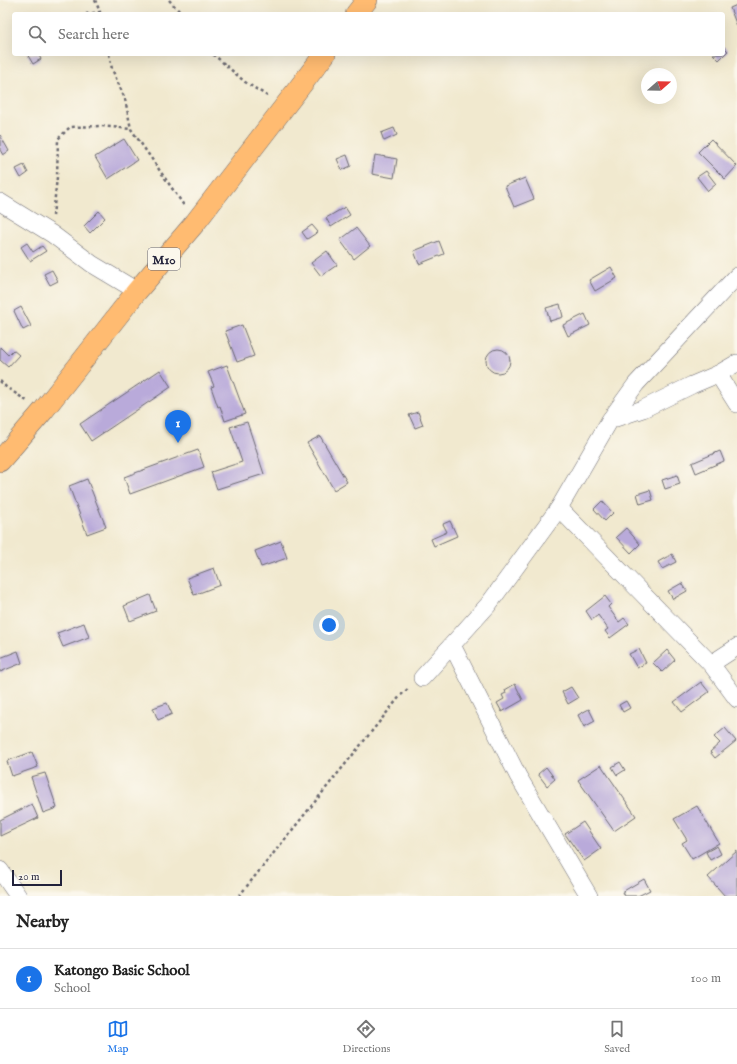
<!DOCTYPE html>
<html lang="en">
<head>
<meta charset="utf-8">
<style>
	:root { --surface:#fff; --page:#f6f6f6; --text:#222; --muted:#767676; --line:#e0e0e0; --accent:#1a73e8 }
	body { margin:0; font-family:"IM FELL English",serif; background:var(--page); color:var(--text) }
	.compass { position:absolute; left:641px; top:68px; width:36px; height:36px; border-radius:50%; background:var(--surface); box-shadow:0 4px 16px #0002; rotate:70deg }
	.scale { position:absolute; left:12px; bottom:10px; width:50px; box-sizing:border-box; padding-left:4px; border:2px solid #22223b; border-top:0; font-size:11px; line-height:14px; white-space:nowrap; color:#22223b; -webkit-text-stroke:3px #fbf7ec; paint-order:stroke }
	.you { position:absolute; left:329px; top:625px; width:14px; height:14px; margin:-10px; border:3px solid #fff; border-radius:50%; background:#1a73e8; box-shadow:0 0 0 6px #1a73e833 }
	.badge { display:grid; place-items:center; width:26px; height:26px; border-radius:50%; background:var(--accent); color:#fff; font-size:13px; font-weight:700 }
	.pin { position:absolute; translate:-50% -33px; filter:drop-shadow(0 1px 2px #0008) }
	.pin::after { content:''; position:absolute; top:21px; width:14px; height:12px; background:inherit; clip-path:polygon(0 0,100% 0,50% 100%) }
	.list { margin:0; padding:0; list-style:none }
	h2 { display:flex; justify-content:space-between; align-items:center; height:52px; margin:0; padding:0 16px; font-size:17px }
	h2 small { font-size:13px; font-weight:400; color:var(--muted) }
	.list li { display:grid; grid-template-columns:26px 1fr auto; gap:12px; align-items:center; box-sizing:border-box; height:60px; padding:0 16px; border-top:1px solid var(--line) }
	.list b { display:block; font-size:15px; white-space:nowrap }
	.list p { margin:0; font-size:13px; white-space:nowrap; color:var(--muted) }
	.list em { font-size:13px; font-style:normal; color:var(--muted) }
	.icon { flex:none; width:22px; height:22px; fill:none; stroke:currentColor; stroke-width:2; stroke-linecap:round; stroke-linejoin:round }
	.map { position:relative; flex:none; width:737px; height:896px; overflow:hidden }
	.search { position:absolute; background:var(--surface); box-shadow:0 4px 16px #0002; left:12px; right:12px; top:12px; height:44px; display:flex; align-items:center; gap:10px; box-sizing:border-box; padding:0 14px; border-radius:4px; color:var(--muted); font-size:15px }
	.sheet { height:112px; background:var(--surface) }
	nav { display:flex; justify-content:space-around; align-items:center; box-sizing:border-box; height:56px; border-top:1px solid var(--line); background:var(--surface); font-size:11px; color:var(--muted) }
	nav a { display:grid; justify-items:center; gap:2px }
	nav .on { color:var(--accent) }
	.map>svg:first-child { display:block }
	.building { fill:#b9aada }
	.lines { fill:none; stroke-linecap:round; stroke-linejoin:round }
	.minor-casing { stroke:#6a686f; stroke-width:18 }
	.major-casing { stroke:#6a686f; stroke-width:22 }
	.path { stroke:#6a686f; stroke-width:2.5; stroke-dasharray:3 3; stroke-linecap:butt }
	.minor { stroke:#fff; stroke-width:17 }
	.major { stroke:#ffbb71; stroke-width:21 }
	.labels { text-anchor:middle; stroke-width:3; stroke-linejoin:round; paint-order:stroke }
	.shield { fill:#fbf7ec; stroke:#636270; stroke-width:1 }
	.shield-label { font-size:13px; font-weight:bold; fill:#22223b }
</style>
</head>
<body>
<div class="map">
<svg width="737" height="896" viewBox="0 0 737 896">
	<rect width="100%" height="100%" fill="#fbf7ec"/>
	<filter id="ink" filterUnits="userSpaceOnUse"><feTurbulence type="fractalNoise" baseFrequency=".025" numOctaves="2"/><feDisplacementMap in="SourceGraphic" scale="8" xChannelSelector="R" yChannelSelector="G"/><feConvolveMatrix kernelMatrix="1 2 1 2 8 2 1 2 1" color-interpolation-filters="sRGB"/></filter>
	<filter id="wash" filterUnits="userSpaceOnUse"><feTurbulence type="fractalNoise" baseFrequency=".012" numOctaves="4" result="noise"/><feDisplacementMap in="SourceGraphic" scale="16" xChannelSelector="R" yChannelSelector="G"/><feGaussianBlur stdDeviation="0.9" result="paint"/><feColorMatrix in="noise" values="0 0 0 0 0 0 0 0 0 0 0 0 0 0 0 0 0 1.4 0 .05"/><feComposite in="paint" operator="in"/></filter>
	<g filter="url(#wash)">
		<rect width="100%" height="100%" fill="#f1e9cf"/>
		<g id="blocks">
			<g class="building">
				<path d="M737,5V26L730,8Z"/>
				<path d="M723,46L728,51L719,60L713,54H723Z"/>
				<path d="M27,54H38L41,59L33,64Z"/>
				<path d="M394,128L397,135L384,141L381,133Z"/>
				<path d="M0,135L9,151L3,155L0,150Z"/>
				<path d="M124,139L137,160L108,179L95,157Z"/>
				<path d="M711,139L737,166L725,179L698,152Z"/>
				<path d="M347,155L351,166L342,170L337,159Z"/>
				<path d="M375,155L397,159L394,178L372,174Z"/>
				<path d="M24,165L28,173L21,178L16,169Z"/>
				<path d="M706,171L716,184L708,191L697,177Z"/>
				<path d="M525,178L534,199L514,207L505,186Z"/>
				<path d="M345,207L350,215L331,227L326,218Z"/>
				<path d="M99,211L105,218L90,233L84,226Z"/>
				<path d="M312,225L318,232L307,239L302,232Z"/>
				<path d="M356,228L370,246L354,259L340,240Z"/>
				<path d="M439,241L444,254L419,264L414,251Z"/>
				<path d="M27,243L33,252L42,246L46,251L30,261L21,247Z"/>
				<path d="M327,251L337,265L321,276L311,263Z"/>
				<path d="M611,267L617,278L595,291L589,280Z"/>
				<path d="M52,270L58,281L50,285L44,274Z"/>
				<path d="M560,304L563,317L550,321L546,308Z"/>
				<path d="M21,307L31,326L23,330L14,311Z"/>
				<path d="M585,314L590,325L568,336L563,325Z"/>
				<path d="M242,325L254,356L237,362L225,331Z"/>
				<path d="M0,347L8,355L13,350L19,355L8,367L0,360Z"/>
				<circle cx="498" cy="361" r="12"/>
				<path d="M227,365L245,414L225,421L220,406L218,407L211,387L214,386L208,372Z"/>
				<path d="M160,370L171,387L91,441L80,424Z"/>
				<path d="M418,412L423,425L415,428L409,415Z"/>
				<path d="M247,422L264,474L217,489L211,472L242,462L230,427Z"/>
				<path d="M320,436L347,482L334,490L307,443Z"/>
				<path d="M198,450L204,467L130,494L124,477Z"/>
				<path d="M720,451L724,461L696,473L692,463Z"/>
				<path d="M677,475L680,484L665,489L662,480Z"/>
				<path d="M87,479L106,527L87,534L69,486Z"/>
				<path d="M650,490L653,500L640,504L637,494Z"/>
				<path d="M602,501L613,513L605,521L594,509Z"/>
				<path d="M450,521L457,536L434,546L431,539L447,532L443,524Z"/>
				<path d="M626,528L640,544L631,553L616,537Z"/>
				<path d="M281,541L287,558L261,567L255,551Z"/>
				<path d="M672,554L676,562L662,569L658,562Z"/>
				<path d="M214,568L220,585L194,595L187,578Z"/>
				<path d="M682,583L687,591L673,599L668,591Z"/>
				<path d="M150,595L156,611L130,621L124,606Z"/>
				<path d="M605,596L611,604L608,607L619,622L624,618L629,624L610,638L605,631L608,629L598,615L592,620L586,611Z"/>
				<path d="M84,623L89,637L63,647L57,633Z"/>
				<path d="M639,649L646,663L637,668L629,654Z"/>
				<path d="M667,650L675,660L662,672L653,663Z"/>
				<path d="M18,651L22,663L0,672V658Z"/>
				<path d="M701,682L709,692L682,712L674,702Z"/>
				<path d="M515,684L523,700L502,712L497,703L504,699L502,695L506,693L505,690Z"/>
				<path d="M571,687L578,698L568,704L562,692Z"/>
				<path d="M626,701L630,708L623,712L619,705Z"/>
				<path d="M167,703L172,714L158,720L153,708Z"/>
				<path d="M589,709L595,721L584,727L578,715Z"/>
				<path d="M725,728L736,741L715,758L710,752L720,743L714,737Z"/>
				<path d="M32,752L38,767L12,776L7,761Z"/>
				<path d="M620,762L625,770L617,775L612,767Z"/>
				<path d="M601,765L636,816L614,831L578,780Z"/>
				<path d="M546,767L555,779L547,786L538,774Z"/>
				<path d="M45,773L57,808L43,813L31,777Z"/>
				<path d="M32,804L38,818L0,836V820Z"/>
				<path d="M697,806L719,843L692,859L682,843L687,840L674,819Z"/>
				<path d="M583,822L601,849L584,861L565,834Z"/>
				<path d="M717,846L721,854L710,860L706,852Z"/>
				<path d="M737,851V895L736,896H725L708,877Z"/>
				<path d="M644,879L650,890L638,896H624L622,892Z"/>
			</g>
		</g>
	</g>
	<g filter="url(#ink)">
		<use href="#blocks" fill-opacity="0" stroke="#6a686f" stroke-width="1"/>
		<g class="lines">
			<g class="minor-casing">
				<g id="minor">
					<path d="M0,202L52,234L92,264L137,291"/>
					<path d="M718,374L737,404"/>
					<path d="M610,420L643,409L692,385L718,374L737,363"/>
					<path d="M559,508L711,664"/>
					<path d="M452,645L518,776L589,896"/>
					<path d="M737,647L711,664L737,699"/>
					<path d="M422,678L488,605L559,508L610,420L636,384L737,276"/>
					<path d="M0,870L18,896"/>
				</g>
			</g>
			<g class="major-casing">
				<g id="major">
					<path d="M356,14L367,0"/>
					<path d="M0,461L43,411L137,291L195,223L325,54"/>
				</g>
			</g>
			<g class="path">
				<path d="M95,0L100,12"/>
				<path d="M169,0L182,14"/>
				<path d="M86,14L100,12V14"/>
				<path d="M109,54L112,69L125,99L131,129L185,207"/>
				<path d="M213,54L245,82L269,97"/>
				<path d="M53,216L57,177L58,139L70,127L101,126L131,129"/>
				<path d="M0,381L6,387L27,401"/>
				<path d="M239,896L401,695L409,688"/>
			</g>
			<use href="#minor" class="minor"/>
			<use href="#major" class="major"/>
		</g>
	</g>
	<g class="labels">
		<rect class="shield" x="148" y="248" width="32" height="22" rx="3"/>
		<g class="shield-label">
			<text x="164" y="264">M10</text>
		</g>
	</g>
</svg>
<svg class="compass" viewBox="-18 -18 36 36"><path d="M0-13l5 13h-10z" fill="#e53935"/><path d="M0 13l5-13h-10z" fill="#767676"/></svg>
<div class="scale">20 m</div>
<div class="you"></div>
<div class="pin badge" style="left:178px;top:443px">1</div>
<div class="search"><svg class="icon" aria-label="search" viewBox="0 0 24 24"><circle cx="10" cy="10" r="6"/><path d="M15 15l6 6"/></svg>Search here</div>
</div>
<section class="sheet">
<h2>Nearby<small></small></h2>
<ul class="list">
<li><span class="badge">1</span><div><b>Katongo Basic School</b><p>School</p></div><em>100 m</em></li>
</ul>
</section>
<nav>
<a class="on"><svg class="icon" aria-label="map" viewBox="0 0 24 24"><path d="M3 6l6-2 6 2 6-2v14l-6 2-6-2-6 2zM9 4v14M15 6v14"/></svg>Map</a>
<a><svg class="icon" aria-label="directions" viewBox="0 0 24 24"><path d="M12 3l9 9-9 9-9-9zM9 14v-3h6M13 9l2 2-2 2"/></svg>Directions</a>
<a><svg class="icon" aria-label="saved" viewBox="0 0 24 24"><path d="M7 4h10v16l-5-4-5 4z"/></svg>Saved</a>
</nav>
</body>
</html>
